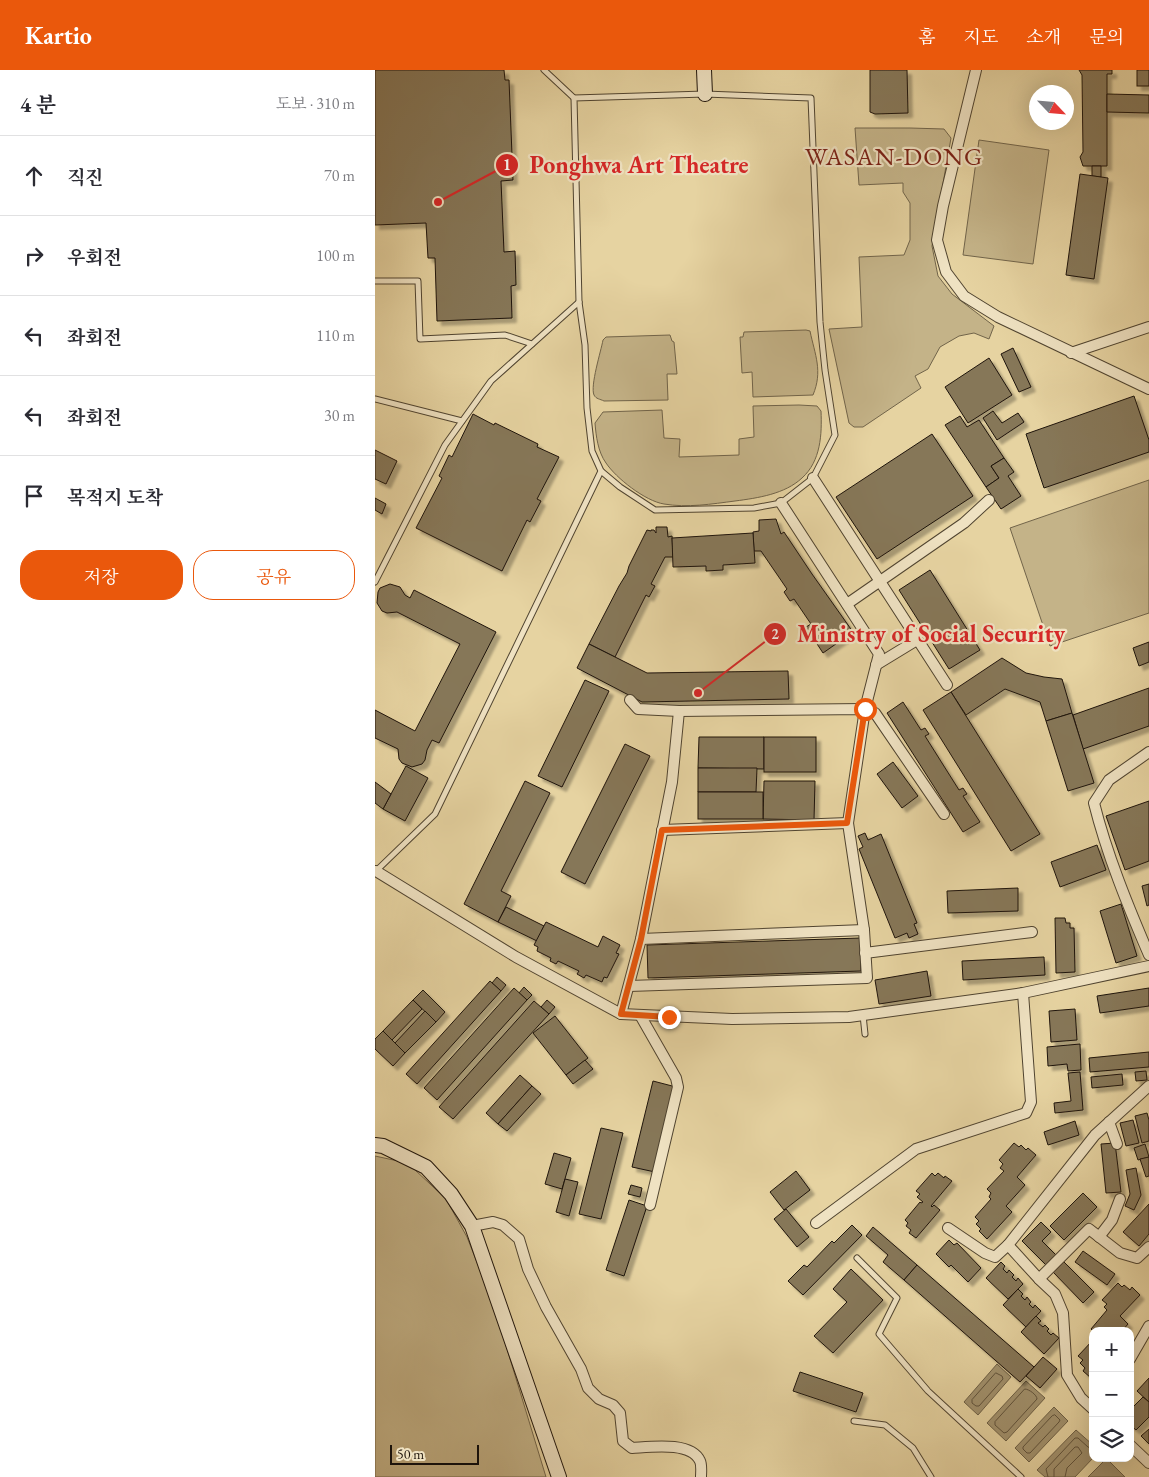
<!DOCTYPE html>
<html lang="ko">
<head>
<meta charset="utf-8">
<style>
	:root { --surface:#fff; --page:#f7f7f7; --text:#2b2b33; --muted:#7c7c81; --line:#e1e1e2; --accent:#ea580c }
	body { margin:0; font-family:"EB Garamond","Noto Serif KR",serif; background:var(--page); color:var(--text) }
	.controls { position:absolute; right:15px; bottom:15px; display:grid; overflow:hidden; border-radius:10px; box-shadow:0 5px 20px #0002 }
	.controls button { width:45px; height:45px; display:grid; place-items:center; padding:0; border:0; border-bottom:1px solid var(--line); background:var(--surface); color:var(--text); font:25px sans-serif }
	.compass { position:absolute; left:654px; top:15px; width:45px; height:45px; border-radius:50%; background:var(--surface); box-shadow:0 5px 20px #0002; rotate:116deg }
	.scale { position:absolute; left:15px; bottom:12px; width:89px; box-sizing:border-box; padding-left:5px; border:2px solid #1e140b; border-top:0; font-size:14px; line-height:18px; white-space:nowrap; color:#1e140b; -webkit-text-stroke:4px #efe2c2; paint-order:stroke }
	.stop { position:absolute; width:15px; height:15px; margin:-11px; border:4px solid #ea580c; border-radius:50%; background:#fff }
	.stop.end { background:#ea580c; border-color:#fff; box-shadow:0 1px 5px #0008 }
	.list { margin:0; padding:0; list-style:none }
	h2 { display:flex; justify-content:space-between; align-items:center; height:65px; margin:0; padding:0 20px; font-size:21px }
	h2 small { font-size:16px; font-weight:400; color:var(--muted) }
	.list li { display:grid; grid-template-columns:32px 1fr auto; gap:15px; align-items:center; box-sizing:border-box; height:80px; padding:0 20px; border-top:1px solid var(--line) }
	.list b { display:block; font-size:19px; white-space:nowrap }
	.list em { font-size:16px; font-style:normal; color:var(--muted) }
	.actions { display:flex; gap:10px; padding:15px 20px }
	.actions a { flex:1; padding:11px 0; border:1px solid var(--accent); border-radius:20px; text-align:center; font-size:18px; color:var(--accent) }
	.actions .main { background:var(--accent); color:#fff }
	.icon { flex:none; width:28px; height:28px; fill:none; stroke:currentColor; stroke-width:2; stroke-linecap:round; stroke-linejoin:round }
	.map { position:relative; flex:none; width:774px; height:1407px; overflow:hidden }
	header { display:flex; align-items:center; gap:30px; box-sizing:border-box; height:70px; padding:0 25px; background:var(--accent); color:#fff }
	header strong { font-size:24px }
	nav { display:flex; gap:28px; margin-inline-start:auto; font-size:18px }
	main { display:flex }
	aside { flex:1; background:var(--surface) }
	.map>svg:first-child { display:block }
	.green { fill:#c4b388; stroke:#71644a }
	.water { fill:#a2926e; stroke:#6d6046 }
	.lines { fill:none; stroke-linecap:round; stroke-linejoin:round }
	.shore { stroke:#60533c; stroke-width:1 }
	.building { fill:#867759; stroke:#1e140b; filter:url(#shadow) }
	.lane-casing { stroke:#504430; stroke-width:7 }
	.street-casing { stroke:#504430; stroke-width:12 }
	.secondary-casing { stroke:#1e140b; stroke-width:16 }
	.lane { stroke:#efe2c2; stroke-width:5 }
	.street { stroke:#efe2c2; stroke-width:10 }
	.secondary { stroke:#efe2c2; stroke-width:14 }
	.route { stroke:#ea580c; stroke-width:6 }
	.labels { text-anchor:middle; stroke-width:4.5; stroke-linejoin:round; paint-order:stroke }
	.quarter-label { font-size:25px; letter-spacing:1px; fill:#7a1f14; stroke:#efe2c2 }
	.leader { fill:none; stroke:#d62828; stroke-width:2 }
	.callout-dot { fill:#d62828; stroke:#efe2c2; stroke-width:2 }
	.mark-label { font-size:15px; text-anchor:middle; font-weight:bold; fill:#fff }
	.callout-label { font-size:24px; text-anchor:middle; font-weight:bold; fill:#d62828; stroke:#efe2c2; stroke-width:4.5; stroke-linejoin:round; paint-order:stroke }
</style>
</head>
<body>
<header>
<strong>Kartio</strong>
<nav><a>홈</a><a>지도</a><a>소개</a><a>문의</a></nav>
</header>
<main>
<aside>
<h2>4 분<small>도보 · 310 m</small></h2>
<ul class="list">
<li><svg class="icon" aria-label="ahead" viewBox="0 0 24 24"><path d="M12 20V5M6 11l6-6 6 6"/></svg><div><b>직진</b></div><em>70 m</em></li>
<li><svg class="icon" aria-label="right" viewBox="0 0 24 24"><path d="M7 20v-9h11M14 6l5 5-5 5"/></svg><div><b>우회전</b></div><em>100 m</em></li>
<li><svg class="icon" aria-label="left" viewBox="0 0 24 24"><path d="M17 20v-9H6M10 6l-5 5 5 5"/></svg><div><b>좌회전</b></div><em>110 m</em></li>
<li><svg class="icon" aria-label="left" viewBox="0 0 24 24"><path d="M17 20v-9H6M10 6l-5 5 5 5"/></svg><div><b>좌회전</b></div><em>30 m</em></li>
<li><svg class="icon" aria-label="arrive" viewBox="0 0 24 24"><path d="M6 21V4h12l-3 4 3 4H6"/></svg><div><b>목적지 도착</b></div></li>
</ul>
<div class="actions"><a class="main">저장</a><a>공유</a></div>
</aside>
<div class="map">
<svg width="774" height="1407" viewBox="0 0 774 1407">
	<defs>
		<filter id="shadow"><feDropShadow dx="4.5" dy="4.5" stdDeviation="1" flood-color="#0004"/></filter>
	</defs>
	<rect width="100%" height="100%" fill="#e6d3a1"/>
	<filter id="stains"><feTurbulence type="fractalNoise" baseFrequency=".004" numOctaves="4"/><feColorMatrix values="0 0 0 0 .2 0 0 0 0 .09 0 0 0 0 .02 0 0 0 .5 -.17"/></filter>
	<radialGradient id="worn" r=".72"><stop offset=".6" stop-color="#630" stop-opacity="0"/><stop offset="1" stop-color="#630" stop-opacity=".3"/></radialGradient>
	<g class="green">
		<path d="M480,58H535L569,59L576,68L557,176L563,206L577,224L619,256L614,269L599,263L584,266L565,277L553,299L540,306L546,318L488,357H479L474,353L454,259L487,257L484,187L529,185L535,170V133L528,122V113L484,115Z"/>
		<path d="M604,70L674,80L658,194L588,185Z"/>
		<path d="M431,260L435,261C440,285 448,301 438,325L378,327L377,302L367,303L365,267H368L369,262Z"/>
		<path d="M295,265L297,271L299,272L302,304H292L293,330L229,331C225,329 221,329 219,325C215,316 226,281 228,270L231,267Z"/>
		<path d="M424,335L442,336L446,341C447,364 446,391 427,408C410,424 383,428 360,431C337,434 312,438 289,434C270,431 241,408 231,393C223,382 221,366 220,353L228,342L287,340L289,368L305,369L304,387L364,385V369L379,367L378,336Z"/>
		<path d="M774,410V543L675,576L635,458Z"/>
		<path d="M0,1086L23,1091L39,1099L71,1129L92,1167L118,1233L171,1407H0Z"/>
	</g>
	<g class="water">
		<path d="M622,1294L636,1307L603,1345L589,1332Z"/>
		<path d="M651,1311L670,1328L631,1371L612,1353Z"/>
		<path d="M679,1337L693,1351L654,1392L640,1378Z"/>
		<path d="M701,1360L718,1375V1388L700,1407H670L662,1400Z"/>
		<path d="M731,1389H732L750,1407H713Z"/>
	</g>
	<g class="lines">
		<g class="shore">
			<path d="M621,1303L627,1306L628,1309L604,1336H601L597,1333V1330Z"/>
			<path d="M650,1319C654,1319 662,1325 662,1329L632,1362L629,1363L620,1355V1352Z"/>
			<path d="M680,1345L685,1350L684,1352L655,1383H652L648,1379V1377L677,1346Z"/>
			<path d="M673,1407L671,1399L700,1368H703L713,1377L718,1379"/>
			<path d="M679,1407V1399L700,1377H703L707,1383L692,1398L690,1407"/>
		</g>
	</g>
	<g class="building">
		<path d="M0,0H129L130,10H134L138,110L126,111L129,182L140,181L141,215L136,216L137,248L62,251L60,188H53L51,153L0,155Z"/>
		<path d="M495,0H532L533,43L500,44L495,42Z"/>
		<path d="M704,0H737V4H732V96H708L705,87L708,82L707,5Z"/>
		<rect x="762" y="0" width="12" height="16"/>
		<path d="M732,24L774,25V43L732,42Z"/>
		<path d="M717,96H726V107L717,106Z"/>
		<path d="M705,104L733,108L719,209L691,205Z"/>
		<path d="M638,278L656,317L644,322L626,284Z"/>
		<path d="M614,288L637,325L593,353L570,317Z"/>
		<path d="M759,326L774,370V382L669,418L651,364Z"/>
		<path d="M618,341L627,353L643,343L649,352L622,370L608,348Z"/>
		<path d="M98,344L119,355L120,353L163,374L162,377L184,387L162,429L166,431L155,452L152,450L127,501L41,458L67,408L64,406L74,385L77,387Z"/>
		<path d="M585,346L592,357L604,350L629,388L616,396L624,408L611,417L570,355Z"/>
		<path d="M557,364L598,426L502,489L461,427Z"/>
		<path d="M0,380L22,391L11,414L0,409Z"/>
		<path d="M629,388L639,402L633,406L646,426L626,439L611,417L624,408L616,396Z"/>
		<path d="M0,428L11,434L7,444L0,440Z"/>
		<path d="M401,449L406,464L409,462L437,504L478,562L448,583L431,557L436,554L419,529L415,531L409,522L412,519L386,481H379L378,462L384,461V450Z"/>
		<path d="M281,457H292L293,467L297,466L298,487H290L276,514L280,516L274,527L271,525L240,587L214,574L244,516L252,503L254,496L272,460L276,461V460H279L281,463Z"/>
		<path d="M378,463L380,493L348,495V500L331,501V496L298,497L297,468Z"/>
		<path d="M555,500L605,580L574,599L524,520Z"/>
		<path d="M15,514L25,517L30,525L35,528L39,520L121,562L64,673L57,670L52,680L50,690L47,694L37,697L27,693L24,689L23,679L0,668V640L40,661L85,574L22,542L12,543L7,541L2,533L3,522L5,518Z"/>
		<path d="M774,572V592L764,596L758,578Z"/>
		<path d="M214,574L272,603L413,601L414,629L267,632L202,598Z"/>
		<path d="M627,588L651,603L669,607L687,609L697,643L671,651L665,632L630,619L591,645L576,622Z"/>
		<path d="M210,610L234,621L187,717L163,706Z"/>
		<path d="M774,618V656L708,679L698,645Z"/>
		<path d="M576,622L665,764L636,781L548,640Z"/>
		<path d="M528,632L546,660L550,658L554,664L550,666L584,720L588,718L592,724L588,726L605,752L588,762L512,643Z"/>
		<path d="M697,643L719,713L693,721L671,651Z"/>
		<path d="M324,667H389V699L323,698Z"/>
		<rect x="389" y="667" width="52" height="35"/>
		<path d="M250,674L275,686L210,814L186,802Z"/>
		<path d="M518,692L543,726L527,738L502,704Z"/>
		<path d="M31,696L53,708L30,751L8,739Z"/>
		<path d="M323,698H382L381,722H323Z"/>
		<path d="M150,711L175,723L126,821L136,826L123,852L89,834Z"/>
		<path d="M389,711H440L439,750L388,749Z"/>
		<path d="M0,712L16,724L8,739L0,733Z"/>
		<rect x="323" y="722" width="65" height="27"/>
		<path d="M774,731V791L750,800L731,746Z"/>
		<path d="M490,763L493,770L506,764L542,853L539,854L543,864L534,868L532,863L520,868L484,779L488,777L483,766Z"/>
		<path d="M722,775L731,800L685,817L676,792Z"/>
		<path d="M774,814V835L772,836L767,816Z"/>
		<path d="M643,818V841L573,843L572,821Z"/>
		<path d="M746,834L762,886L741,893L725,841Z"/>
		<path d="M131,837L169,856L162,871L123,852Z"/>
		<path d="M680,848H690L691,853H695V858H699L700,902L681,903Z"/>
		<path d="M171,852L223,877L228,866L245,875L241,883L244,884L232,908L229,907L227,912L211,905L209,908L202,904L204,901L183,891L181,894L175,891L176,888L162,881L163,877L159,875Z"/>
		<path d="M485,868L486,901L273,908L272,875Z"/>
		<path d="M669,887L670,905L588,910L587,891Z"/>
		<path d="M552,901L556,926L504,934L500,910Z"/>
		<path d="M122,907L131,915L126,921L117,913Z"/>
		<path d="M115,911L126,921L42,1014L31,1004Z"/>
		<path d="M149,917L157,925L152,930L144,923Z"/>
		<path d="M139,918L152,930L62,1030L49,1018Z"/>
		<path d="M774,918V936L725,943L722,926Z"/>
		<path d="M48,920L70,942L61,952L38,930Z"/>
		<path d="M38,930L47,939L17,970L8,961Z"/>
		<path d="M172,930L180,937L174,944L166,937Z"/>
		<path d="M159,931L174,944L78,1049L64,1037Z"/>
		<path d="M700,939L702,970L676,972L674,941Z"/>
		<path d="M50,941L61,952L30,983L20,973Z"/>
		<path d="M180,946L213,988L191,1005L158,963Z"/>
		<path d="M8,961L30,983L18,996L0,979V969Z"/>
		<path d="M705,974L706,1000L693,1001L692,994L673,996L672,977Z"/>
		<path d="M774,982V997L715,1002L714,988Z"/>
		<path d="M210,990L218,999L198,1014L191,1005Z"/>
		<path d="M771,1001L772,1010L761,1011L760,1002Z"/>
		<path d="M705,1002L708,1040L680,1043L679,1033L696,1031L693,1003Z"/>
		<path d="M747,1004L748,1015L717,1018L716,1007Z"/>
		<path d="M145,1005L157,1016L123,1054L111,1043Z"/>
		<path d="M278,1011L301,1017L280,1102L257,1097Z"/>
		<path d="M157,1016L166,1024L132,1061L123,1054Z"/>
		<path d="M772,1043L774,1050V1071L767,1073L760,1046Z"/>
		<path d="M758,1050L764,1073L751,1076L745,1053Z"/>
		<path d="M700,1051L704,1065L673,1075L669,1062Z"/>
		<path d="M226,1058L248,1063L226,1149L204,1144Z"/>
		<path d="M639,1073L644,1077L646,1075L651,1080L653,1078L661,1085L642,1107L650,1115L631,1136L637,1142L612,1169L604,1161L606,1159L601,1154L604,1151L600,1147L616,1129L614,1127L616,1123L612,1119L629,1101L625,1098L628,1094L624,1090Z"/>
		<path d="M740,1073L746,1122L731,1123L726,1074Z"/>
		<path d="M770,1074L774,1087L763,1090L759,1078Z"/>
		<path d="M179,1083L196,1088L187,1119L170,1114Z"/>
		<path d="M774,1087V1106L771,1107L765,1089Z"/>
		<path d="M761,1098L766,1125L759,1140L750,1136L755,1124L751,1100Z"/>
		<path d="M421,1101L435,1120L409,1140L395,1122Z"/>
		<path d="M557,1103L560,1106L563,1103L569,1108L570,1106L577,1111L556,1136L557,1137L559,1135L565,1140L541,1168L534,1163L536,1160L531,1156L533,1153L530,1150L545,1132L546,1133L548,1132L542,1127L545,1124L541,1121Z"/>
		<path d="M190,1109L203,1112L194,1146L181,1142Z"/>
		<path d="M256,1115L267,1118L265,1127L253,1124Z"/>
		<path d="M708,1123L722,1137L689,1170L675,1156Z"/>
		<path d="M254,1130L272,1136L249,1206L231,1200Z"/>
		<path d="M774,1134V1164L764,1176L748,1162Z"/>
		<path d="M411,1139L434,1167L422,1177L399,1149Z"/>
		<path d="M666,1152L676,1162L667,1171L682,1186L672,1196L647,1171Z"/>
		<path d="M477,1155L487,1165L428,1225L413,1211L429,1195L432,1197L457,1171L459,1173Z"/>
		<path d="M498,1157L542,1195L529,1210L508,1192L513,1185L491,1166Z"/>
		<path d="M574,1170L579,1175L582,1173L606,1198L593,1212L576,1195L574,1197L561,1184Z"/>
		<path d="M708,1181L740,1204L732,1215L700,1192Z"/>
		<path d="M688,1191L719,1222L708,1233L678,1202Z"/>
		<path d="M626,1192L630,1196L628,1199L632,1203L634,1200L639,1205L637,1207L641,1211L643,1208L648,1214L633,1229L611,1208Z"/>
		<path d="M542,1195L659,1297L645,1312L529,1210Z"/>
		<path d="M476,1199L508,1230L458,1283L439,1266L472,1232L458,1219Z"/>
		<path d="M743,1213L747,1217L749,1215L755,1220L757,1217L765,1225L745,1246L753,1254L747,1261H718L716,1259L732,1240L729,1237L732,1234L727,1230Z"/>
		<path d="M643,1219L648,1224L646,1226L650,1230L652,1227L656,1232L654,1234L658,1238L660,1235L666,1241L651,1257L628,1235Z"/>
		<path d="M661,1246L666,1251L663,1253L668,1257L670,1255L674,1259L672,1261L676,1265L678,1263L684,1268L669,1284L646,1262Z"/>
		<path d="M718,1270V1307L716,1308L708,1301L710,1298L705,1293L708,1290L703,1286Z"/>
		<path d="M668,1287L682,1299L665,1318L651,1306Z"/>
		<path d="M425,1302L488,1323L481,1342L418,1321Z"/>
		<path d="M774,1308V1332L762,1321Z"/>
		<path d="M768,1327L774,1332V1347L761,1360L755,1355V1340Z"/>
		<path d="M774,1359V1374L766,1366Z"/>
	</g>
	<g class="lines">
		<g class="lane-casing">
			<g id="lane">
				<path d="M169,0L199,28"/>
				<path d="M330,24L436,28L445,252L450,300L460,365L438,408L406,433L379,438L280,440L245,417L226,401L217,381L212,338L210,275L204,232L199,28Z"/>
				<path d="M0,211H43L45,269L130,265L157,274"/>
				<path d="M0,329L87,351"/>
				<path d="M0,512L70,375L116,311L204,232"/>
				<path d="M0,802L60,744L226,401"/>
				<path d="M488,945L490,964"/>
				<path d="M482,1188L522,1228L504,1264L553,1321L646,1407"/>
				<path d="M479,1351L510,1355L538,1378L556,1407"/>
			</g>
		</g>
		<g class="street-casing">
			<g id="street">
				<path d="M601,0L568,136L562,170L571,202L589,226L623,247L774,319"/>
				<path d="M696,283L774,257"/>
				<path d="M438,408L572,615"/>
				<path d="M472,534L589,453L614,430"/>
				<path d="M501,595L542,570"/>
				<path d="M255,630L263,639L304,641L490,639L500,643L569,744"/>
				<path d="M774,682L734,710L719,733C732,785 753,836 774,885"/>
				<path d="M287,760L473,753"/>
				<path d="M1,801L141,887L246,944L357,949L474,947L648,923L774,896"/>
				<path d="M266,869L489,860"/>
				<path d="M490,883L657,862"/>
				<path d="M254,916L492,908L489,860L473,753L490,639L504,584L406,433"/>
				<path d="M246,944L266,869L297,712L304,641"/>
				<path d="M265,945L301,1008L303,1017L275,1135"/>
				<path d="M734,1052L742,1074"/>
				<path d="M441,1153L541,1079L651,1043L656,1032L648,923"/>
				<path d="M97,1156L118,1152L128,1155L144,1169L153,1199L171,1237L206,1299L213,1318L224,1329L238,1335L245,1343L248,1371L257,1378C275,1377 316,1371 325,1391C327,1395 326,1403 326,1407"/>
				<path d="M573,1158L610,1183L620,1187L633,1175L720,1065L774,1016"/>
				<path d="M724,1167L737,1150L745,1129"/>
				<path d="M633,1175L664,1209L680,1224L688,1243L692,1305L706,1328L718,1339"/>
				<path d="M664,1209L714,1159L745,1183L762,1188L774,1177"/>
				<path d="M755,1289L774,1256"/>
				<path d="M755,1375L774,1393"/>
			</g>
		</g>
		<g class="secondary-casing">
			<g id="secondary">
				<path d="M329,0L330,24"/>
				<path d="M0,1075L8,1076L51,1097L76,1124L97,1156L184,1407"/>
			</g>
		</g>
		<use href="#lane" class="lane"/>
		<use href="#street" class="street"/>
		<use href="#secondary" class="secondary"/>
	</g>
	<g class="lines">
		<path class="route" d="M294,947L246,944L266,869L287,760L472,753L490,639"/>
	</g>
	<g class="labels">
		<g class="quarter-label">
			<text x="519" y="95">WASAN-DONG</text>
		</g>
	</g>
	<path class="leader" d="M63 132L132 95M323 623L400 564"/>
	<g class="callout-dot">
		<circle cx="63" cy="132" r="5"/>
		<circle cx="323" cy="623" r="5"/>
		<circle cx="132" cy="95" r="12"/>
		<circle cx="400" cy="564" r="12"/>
	</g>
	<g class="mark-label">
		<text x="132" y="100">1</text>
		<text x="400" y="569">2</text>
	</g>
	<g class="callout-label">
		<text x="264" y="103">Ponghwa Art Theatre</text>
		<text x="556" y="572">Ministry of Social Security</text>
	</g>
	<rect width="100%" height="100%" filter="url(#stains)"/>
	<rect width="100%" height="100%" fill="url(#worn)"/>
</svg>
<div class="controls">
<button>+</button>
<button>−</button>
<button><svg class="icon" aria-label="layers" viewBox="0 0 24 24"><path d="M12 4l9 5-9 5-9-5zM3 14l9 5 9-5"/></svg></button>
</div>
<svg class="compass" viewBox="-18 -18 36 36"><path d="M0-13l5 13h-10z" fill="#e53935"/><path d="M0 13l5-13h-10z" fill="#7c7c81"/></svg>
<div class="scale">50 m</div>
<div class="stop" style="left:490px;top:639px"></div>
<div class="stop end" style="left:294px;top:947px"></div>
</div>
</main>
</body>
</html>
